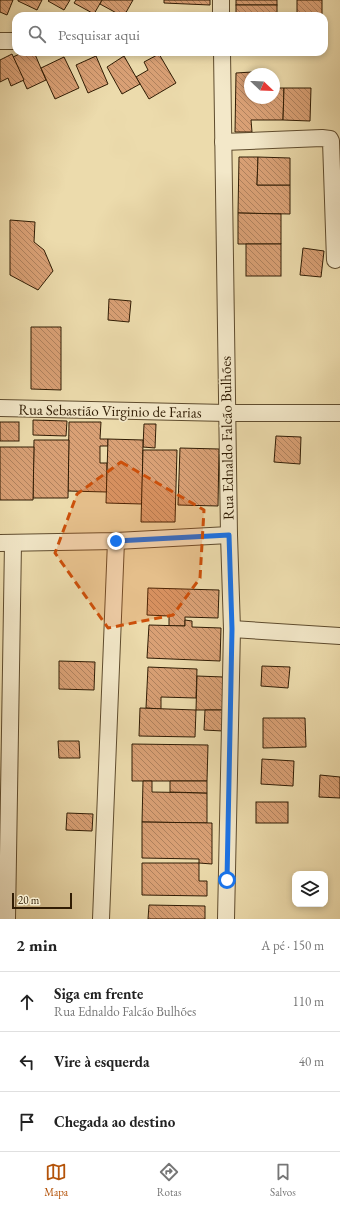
<!DOCTYPE html>
<html lang="pt">
<head>
<meta charset="utf-8">
<style>
	:root { --surface:#fff; --page:#f6f6f6; --text:#222; --muted:#767676; --line:#e0e0e0; --accent:#b45309 }
	body { margin:0; font-family:"EB Garamond",serif; background:var(--page); color:var(--text) }
	.controls { position:absolute; right:12px; bottom:12px; display:grid; overflow:hidden; border-radius:8px; box-shadow:0 2px 6px #0003 }
	.controls button { width:36px; height:36px; display:grid; place-items:center; padding:0; border:0; border-bottom:1px solid var(--line); background:var(--surface); color:var(--text); font:20px sans-serif }
	.compass { position:absolute; left:244px; top:68px; width:36px; height:36px; border-radius:50%; background:var(--surface); box-shadow:0 2px 6px #0003; rotate:113deg }
	.scale { position:absolute; left:12px; bottom:10px; width:60px; box-sizing:border-box; padding-left:4px; border:2px solid #301c04; border-top:0; font-size:11px; line-height:14px; white-space:nowrap; color:#301c04; -webkit-text-stroke:3px #f3e8c9; paint-order:stroke }
	.stop { position:absolute; width:12px; height:12px; margin:-9px; border:3px solid #1a73e8; border-radius:50%; background:#fff }
	.stop.end { background:#1a73e8; border-color:#fff; box-shadow:0 1px 4px #0008 }
	.list { margin:0; padding:0; list-style:none }
	h2 { display:flex; justify-content:space-between; align-items:center; height:52px; margin:0; padding:0 16px; font-size:17px }
	h2 small { font-size:13px; font-weight:400; color:var(--muted) }
	.list li { display:grid; grid-template-columns:26px 1fr auto; gap:12px; align-items:center; box-sizing:border-box; height:60px; padding:0 16px; border-top:1px solid var(--line) }
	.list b { display:block; font-size:15px; white-space:nowrap }
	.list p { margin:0; font-size:13px; white-space:nowrap; color:var(--muted) }
	.list em { font-size:13px; font-style:normal; color:var(--muted) }
	.icon { flex:none; width:22px; height:22px; fill:none; stroke:currentColor; stroke-width:2; stroke-linecap:round; stroke-linejoin:round }
	.map { position:relative; flex:none; width:340px; height:919px; overflow:hidden }
	.search { position:absolute; background:var(--surface); box-shadow:0 2px 6px #0003; left:12px; right:12px; top:12px; height:44px; display:flex; align-items:center; gap:10px; box-sizing:border-box; padding:0 14px; border-radius:12px; color:var(--muted); font-size:15px }
	.sheet { height:232px; background:var(--surface) }
	nav { display:flex; justify-content:space-around; align-items:center; box-sizing:border-box; height:56px; border-top:1px solid var(--line); background:var(--surface); font-size:11px; color:var(--muted) }
	nav a { display:grid; justify-items:center; gap:2px }
	nav .on { color:var(--accent) }
	.map>svg:first-child { display:block }
	.building { fill:url(#building-back-hatch); stroke:#301c04 }
	.lines { fill:none; stroke-linecap:round; stroke-linejoin:round }
	.street-casing { stroke:#5f4c2e; stroke-width:18 }
	.street { stroke:#f3e8c9; stroke-width:16 }
	.route { stroke:#1a73e8; stroke-width:5 }
	.marked { fill:#cc500b; fill-opacity:0.2; stroke:#cc500b; stroke-width:3; stroke-dasharray:8 5; stroke-linejoin:round }
	.labels { text-anchor:middle; stroke-width:3.5; stroke-linejoin:round; paint-order:stroke }
	.street-label { font-size:15px; fill:#301c04; stroke:#f3e8c9 }
</style>
</head>
<body>
<div class="map">
<svg width="340" height="919" viewBox="0 0 340 919">
	<defs>
		<pattern id="building-back-hatch" width="6" height="6" patternUnits="userSpaceOnUse"><rect width="6" height="6" fill="#d9a075"/><path d="M-1 5l2 2M0 0l6 6M5-1l2 2" fill="none" stroke="#b0825e"/></pattern>
	</defs>
	<rect width="100%" height="100%" fill="#ecdbac"/>
	<filter id="stains"><feTurbulence type="fractalNoise" baseFrequency=".005" numOctaves="4"/><feColorMatrix values="0 0 0 0 .2 0 0 0 0 .09 0 0 0 0 .02 0 0 0 .5 -.17"/></filter>
	<radialGradient id="worn" r=".72"><stop offset=".6" stop-color="#630" stop-opacity="0"/><stop offset="1" stop-color="#630" stop-opacity=".3"/></radialGradient>
	<g class="building">
		<path d="M0,0H13L7,15L0,12Z"/>
		<path d="M18,0H42L37,10L18,1Z"/>
		<path d="M49,0H70L64,10L48,1Z"/>
		<path d="M76,0H102L94,14L74,3Z"/>
		<path d="M102,0H133L124,16H122L100,4Z"/>
		<path d="M164,0H210V5L164,3Z"/>
		<rect x="236" y="0" width="41" height="5"/>
		<rect x="297" y="0" width="25" height="16"/>
		<rect x="236" y="5" width="41" height="11"/>
		<path d="M24,52H34L46,80L27,89L13,57Z"/>
		<path d="M12,54L24,80L11,86L8,78L0,82V60Z"/>
		<path d="M159,54L176,83L149,99L136,77L148,70L144,62Z"/>
		<path d="M96,56L108,84L88,93L76,65Z"/>
		<path d="M124,56L140,84L122,94L107,67Z"/>
		<path d="M64,57L79,88L55,99L41,68Z"/>
		<path d="M252,72V74H250V98H274V88H284L283,120H251L252,132H235L236,73Z"/>
		<path d="M284,88H311L310,121L283,120Z"/>
		<path d="M239,157H258L257,185H290V214L238,213Z"/>
		<path d="M258,157L290,158V185H257Z"/>
		<path d="M238,213L281,214V244H238Z"/>
		<path d="M10,220L35,222L34,242L44,250L53,271L38,290L10,275Z"/>
		<rect x="246" y="244" width="35" height="32"/>
		<path d="M303,248L324,251L321,277L300,275Z"/>
		<path d="M109,299L131,301L129,322L108,320Z"/>
		<path d="M31,327H61V390L31,389Z"/>
		<path d="M33,420L67,421L66,436L33,435Z"/>
		<rect x="0" y="422" width="19" height="19"/>
		<path d="M69,422H101L100,439H108V446H100V463H107V492L68,491Z"/>
		<path d="M144,424H156L155,448L143,447Z"/>
		<path d="M276,436L301,437L300,464L274,462Z"/>
		<path d="M108,439L143,440L142,504L106,503Z"/>
		<path d="M34,440H69L68,498H33Z"/>
		<path d="M0,447H34L33,500H0Z"/>
		<path d="M180,448L219,449L218,506L178,505Z"/>
		<path d="M143,450H177L175,522H141Z"/>
		<path d="M148,588L219,590L218,618L185,617V626H169V616L147,615Z"/>
		<path d="M185,620L192,621V627L221,628L220,661L147,658L149,625L185,626Z"/>
		<path d="M59,661L95,662L94,690L59,689Z"/>
		<path d="M262,666L290,667L288,688L261,686Z"/>
		<path d="M148,667L197,669L196,698L161,697V709L146,708Z"/>
		<path d="M197,676L224,677L223,710H196Z"/>
		<path d="M140,708L196,710L195,737L139,736Z"/>
		<path d="M205,710H223V731L204,730Z"/>
		<path d="M263,718H305L306,747L263,748Z"/>
		<path d="M58,741H79L80,758H59Z"/>
		<path d="M132,744L208,745L207,781H132Z"/>
		<path d="M262,759L294,761L293,786L261,784Z"/>
		<path d="M320,775L340,777V798L319,797Z"/>
		<path d="M143,781H152V792L207,793V823L142,822Z"/>
		<path d="M170,781H207V793L170,792Z"/>
		<rect x="256" y="802" width="32" height="21"/>
		<path d="M67,813L93,814L92,831L66,830Z"/>
		<path d="M142,822L212,823V864L199,863V859L142,858Z"/>
		<path d="M142,863H199V881H207V896L142,895Z"/>
		<path d="M149,905L205,906V919H148Z"/>
	</g>
	<g class="lines">
		<g class="street-casing">
			<g id="street">
				<path d="M221,0V16"/>
				<path d="M0,41H16"/>
				<path d="M222,52L229,535L232,629L226,919"/>
				<path d="M223,142L322,138L330,139L331,141L335,260"/>
				<path d="M0,408L227,413H340"/>
				<path d="M0,543L116,541L229,535"/>
				<path d="M232,629L340,636"/>
				<path d="M7,919L13,543"/>
				<path d="M101,919L116,541"/>
			</g>
		</g>
		<use href="#street" class="street"/>
	</g>
	<g class="lines">
		<path class="route" d="M116,541L229,535L232,629L227,880"/>
	</g>
	<path class="marked" d="M121,462L204,510L200,578L173,615L108,628L55,553L77,494Z"/>
	<g class="labels">
		<g class="street-label">
			<text transform="translate(110 411) rotate(1)" y="5">Rua Sebastião Virginio de Farias</text>
			<text transform="translate(227 438) rotate(-91)" y="5">Rua Ednaldo Falcão Bulhões</text>
		</g>
	</g>
	<rect width="100%" height="100%" filter="url(#stains)"/>
	<rect width="100%" height="100%" fill="url(#worn)"/>
</svg>
<div class="controls">
<button><svg class="icon" aria-label="layers" viewBox="0 0 24 24"><path d="M12 4l9 5-9 5-9-5zM3 14l9 5 9-5"/></svg></button>
</div>
<svg class="compass" viewBox="-18 -18 36 36"><path d="M0-13l5 13h-10z" fill="#e53935"/><path d="M0 13l5-13h-10z" fill="#767676"/></svg>
<div class="scale">20 m</div>
<div class="stop" style="left:227px;top:880px"></div>
<div class="stop end" style="left:116px;top:541px"></div>
<div class="search"><svg class="icon" aria-label="search" viewBox="0 0 24 24"><circle cx="10" cy="10" r="6"/><path d="M15 15l6 6"/></svg>Pesquisar aqui</div>
</div>
<section class="sheet">
<h2>2 min<small>A pé · 150 m</small></h2>
<ul class="list">
<li><svg class="icon" aria-label="ahead" viewBox="0 0 24 24"><path d="M12 20V5M6 11l6-6 6 6"/></svg><div><b>Siga em frente</b><p>Rua Ednaldo Falcão Bulhões</p></div><em>110 m</em></li>
<li><svg class="icon" aria-label="left" viewBox="0 0 24 24"><path d="M17 20v-9H6M10 6l-5 5 5 5"/></svg><div><b>Vire à esquerda</b></div><em>40 m</em></li>
<li><svg class="icon" aria-label="arrive" viewBox="0 0 24 24"><path d="M6 21V4h12l-3 4 3 4H6"/></svg><div><b>Chegada ao destino</b></div></li>
</ul>
</section>
<nav>
<a class="on"><svg class="icon" aria-label="map" viewBox="0 0 24 24"><path d="M3 6l6-2 6 2 6-2v14l-6 2-6-2-6 2zM9 4v14M15 6v14"/></svg>Mapa</a>
<a><svg class="icon" aria-label="directions" viewBox="0 0 24 24"><path d="M12 3l9 9-9 9-9-9zM9 14v-3h6M13 9l2 2-2 2"/></svg>Rotas</a>
<a><svg class="icon" aria-label="saved" viewBox="0 0 24 24"><path d="M7 4h10v16l-5-4-5 4z"/></svg>Salvos</a>
</nav>
</body>
</html>
